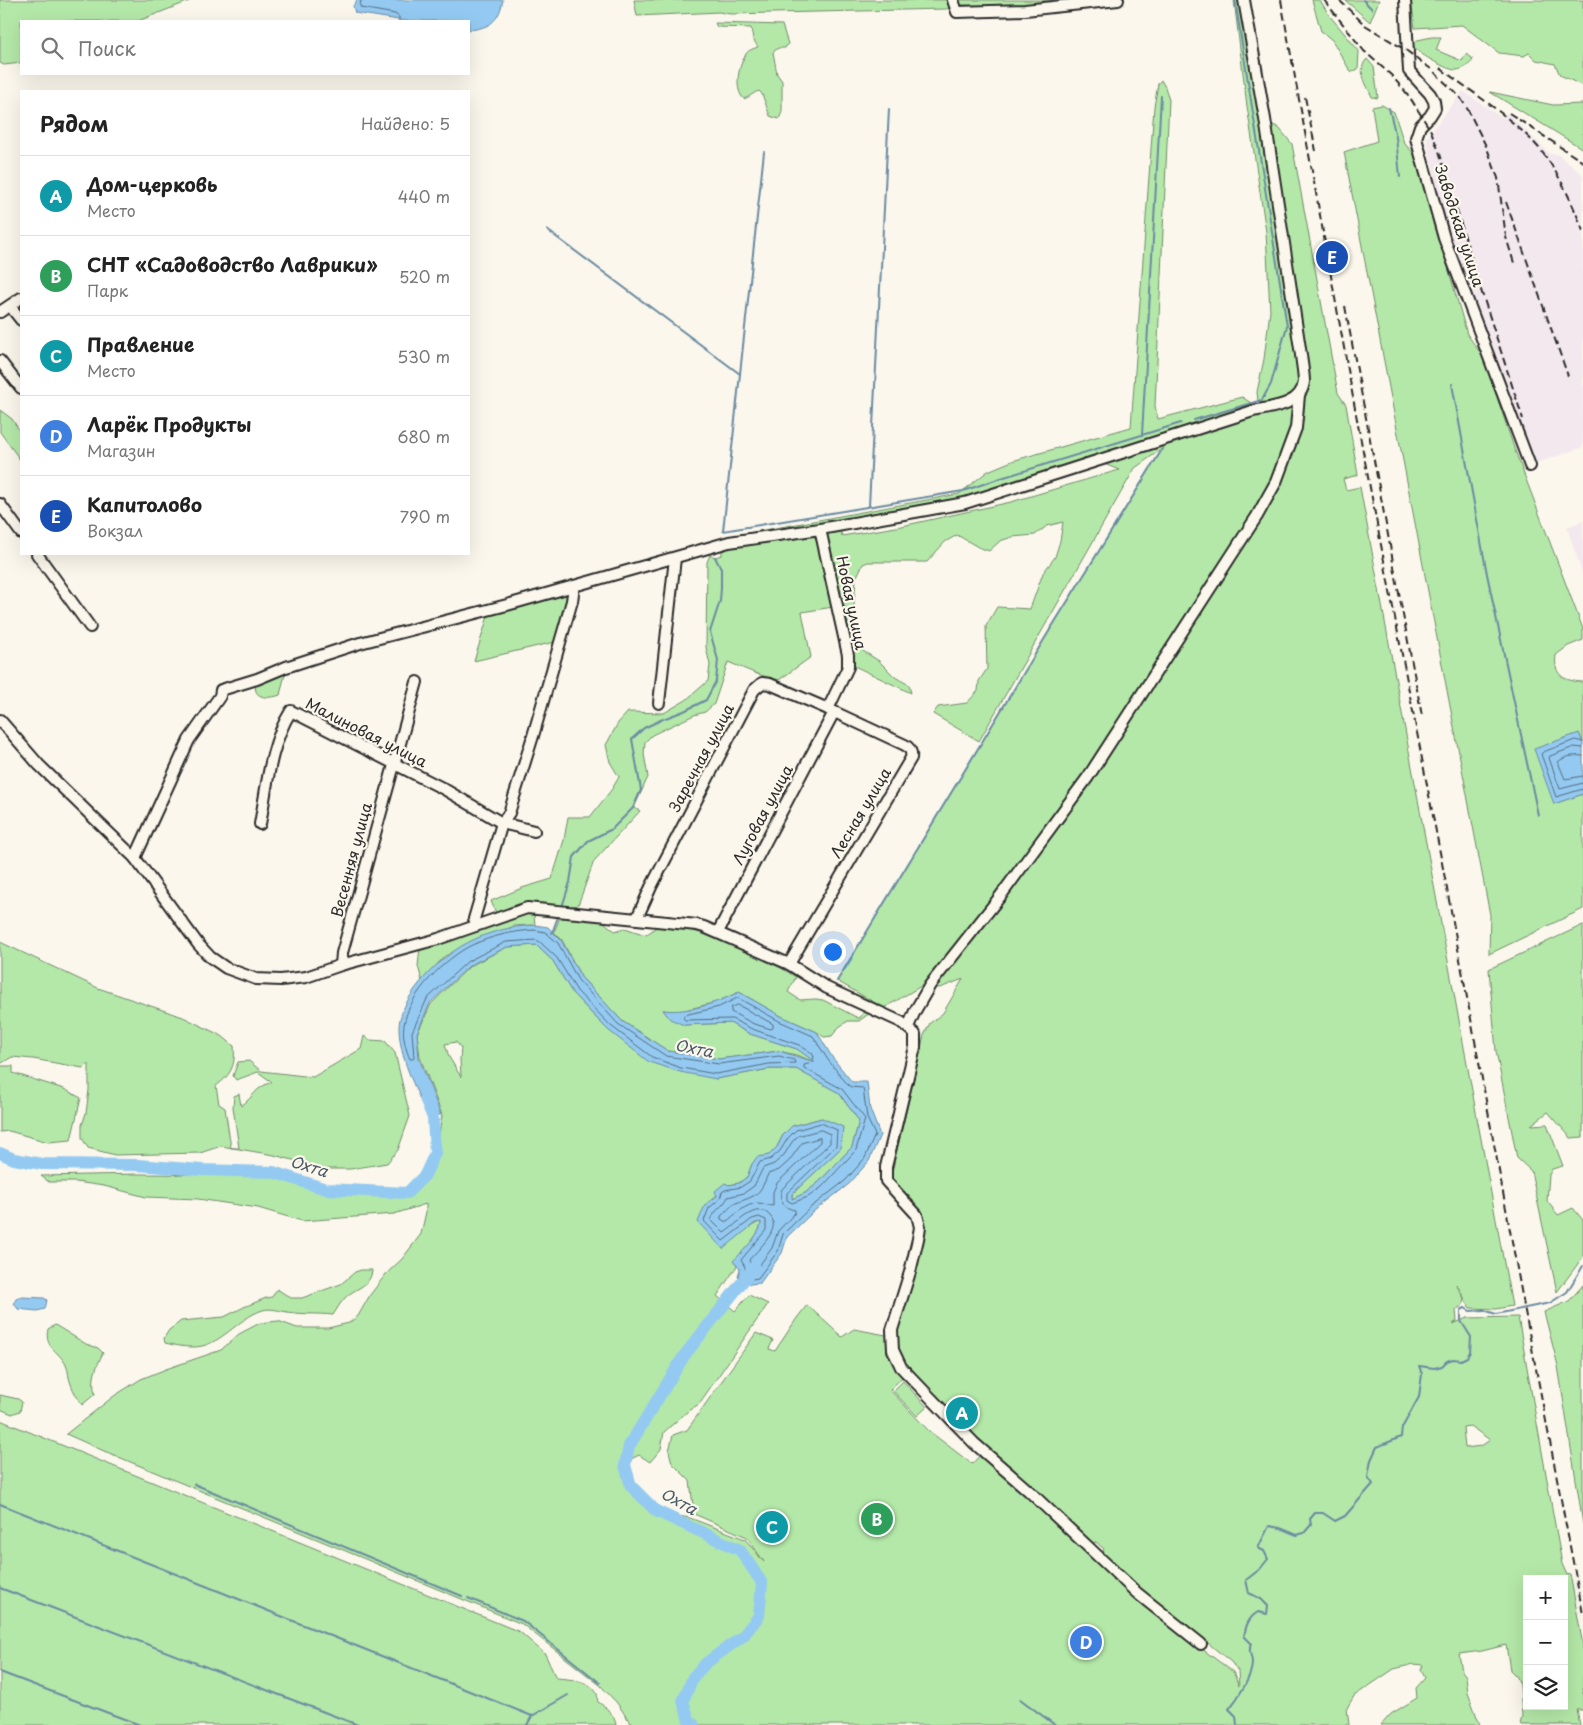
<!DOCTYPE html>
<html lang="ru">
<head>
<meta charset="utf-8">
<style>
	:root { --surface:#fff; --page:#f2f2f2; --text:#222; --muted:#767676; --line:#e0e0e0; --accent:#c8321e }
	body { margin:0; font-family:"Playpen Sans",sans-serif; background:var(--page); color:var(--text) }
	.controls { position:absolute; right:15px; bottom:15px; display:grid; overflow:hidden; border-radius:0px; box-shadow:0 5px 20px #0002 }
	.controls button { width:45px; height:45px; display:grid; place-items:center; padding:0; border:0; border-bottom:1px solid var(--line); background:var(--surface); color:var(--text); font:25px sans-serif }
	.you { position:absolute; left:832px; top:951px; width:18px; height:18px; margin:-12px; border:4px solid #fff; border-radius:50%; background:#1a73e8; box-shadow:0 0 0 8px #1a73e833 }
	.badge { display:grid; place-items:center; width:32px; height:32px; border-radius:50%; background:var(--accent); color:#fff; font-size:16px; font-weight:700 }
	.pin { position:absolute; translate:-50% -50%; border:2px solid #fff; box-shadow:0 1px 5px #0006 }
	.list { margin:0; padding:0; list-style:none }
	h2 { display:flex; justify-content:space-between; align-items:center; height:65px; margin:0; padding:0 20px; font-size:21px }
	h2 small { font-size:16px; font-weight:400; color:var(--muted) }
	.list li { display:grid; grid-template-columns:32px 1fr auto; gap:15px; align-items:center; box-sizing:border-box; height:80px; padding:0 20px; border-top:1px solid var(--line) }
	.list b { display:block; font-size:19px; white-space:nowrap }
	.list p { margin:0; font-size:16px; white-space:nowrap; color:var(--muted) }
	.list em { font-size:16px; font-style:normal; color:var(--muted) }
	.icon { flex:none; width:28px; height:28px; fill:none; stroke:currentColor; stroke-width:2; stroke-linecap:round; stroke-linejoin:round }
	.map { position:relative; flex:none; width:1583px; height:1725px; overflow:hidden }
	.search { position:absolute; background:var(--surface); box-shadow:0 5px 20px #0002; left:20px; top:20px; width:450px; height:55px; display:flex; align-items:center; gap:12px; box-sizing:border-box; padding:0 18px; border-radius:0px; color:var(--muted); font-size:19px }
	.panel { position:absolute; background:var(--surface); box-shadow:0 5px 20px #0002; left:20px; top:90px; width:450px; height:465px; border-radius:0px }
	.map>svg:first-child { display:block }
	.built { fill:#f3e8ee }
	.green { fill:#b4e8a8; stroke:#708a6a; fill-rule:evenodd }
	.water { fill:#94caf2; stroke:#6a8aa2 }
	.lines { fill:none; stroke-linecap:round; stroke-linejoin:round }
	.shore { stroke:#556b7b; stroke-width:1 }
	.stream { stroke:#6a8aa2; stroke-width:2 }
	.river { stroke:#94caf2; stroke-width:12 }
	.minor-casing { stroke:#2b2b2b; stroke-width:14 }
	.minor { stroke:#fbf7ec; stroke-width:10 }
	.rail { stroke:#2b2b2b; stroke-width:2; stroke-dasharray:8 4; stroke-linecap:butt }
	.labels { text-anchor:middle; stroke-width:4.5; stroke-linejoin:round; paint-order:stroke }
	.street-label { font-size:15px; fill:#2b2b2b; stroke:#fbf7ec }
	.water-label { font-size:16px; font-style:italic; fill:#4a5b67; stroke:#fbf7ec }
</style>
</head>
<body>
<div class="map">
<svg width="1583" height="1725" viewBox="0 0 1583 1725">
	<rect width="100%" height="100%" fill="#fbf7ec"/>
	<filter id="ink" filterUnits="userSpaceOnUse"><feTurbulence type="fractalNoise" baseFrequency=".02" numOctaves="2"/><feDisplacementMap in="SourceGraphic" scale="10" xChannelSelector="R" yChannelSelector="G"/><feConvolveMatrix kernelMatrix="1 2 1 2 8 2 1 2 1" color-interpolation-filters="sRGB"/></filter>
	<g filter="url(#ink)">
		<g class="built">
			<path d="M1463,91L1502,118L1507,113L1550,154H1557L1583,175V447L1534,464L1448,236L1426,138Z"/>
			<path d="M1583,521V576L1567,527Z"/>
		</g>
		<g class="green">
			<path d="M0,0H192L138,21H21V63L4,65L0,63Z"/>
			<path d="M634,0H1075L1001,6L963,5L955,8L945,9L730,14L719,12L637,16Z"/>
			<path d="M1234,0H1240L1270,123L1279,128L1292,144L1338,393L1346,405L1358,475L1343,479L1346,490L1360,487L1512,1306L1496,1309L1470,1308L1456,1284L1464,1298L1463,1305L1456,1310L1457,1321L1453,1324L1467,1318L1518,1317L1562,1564L1567,1575L1570,1574L1583,1646V1710H1577L1580,1725H1520L1522,1716L1520,1685L1517,1677L1510,1670L1506,1645L1482,1651L1459,1654L1462,1671L1466,1676L1468,1693L1480,1725H1381L1391,1714L1417,1698L1416,1688L1425,1678L1421,1670L1423,1665L1414,1664L1394,1669L1354,1696L1347,1708L1349,1725H632L617,1703L600,1685L522,1624L104,1451L66,1434L114,1396L141,1379L166,1369L221,1350L239,1334L260,1323L278,1321L297,1328H328L349,1323L358,1316L370,1295L386,1274L402,1259L421,1234L426,1212V1204L394,1214L302,1221L258,1208L198,1199L146,1197L104,1186L76,1182H49L41,1176L137,1174L272,1175L326,1193L409,1195L427,1176L436,1154L442,1115L420,1057L417,1034L431,1004L470,966L507,947L536,945L553,961L573,994L608,1030L716,1079L769,1069H796L839,1093L859,1121L852,1147L818,1183L805,1193L792,1199V1194L841,1148L822,1118L792,1126L783,1135L777,1147L769,1155L752,1164L747,1177L739,1183L729,1185L705,1205L750,1227L759,1222H761C762,1233 741,1253 734,1261L737,1266L717,1296L735,1311L749,1295L768,1304L699,1404L688,1411L664,1432L661,1449L650,1462L639,1455L621,1464L628,1487L656,1512L690,1518L745,1539L764,1562L747,1537L694,1514L690,1481L672,1463L669,1451L673,1435L687,1430L756,1333L773,1340L769,1349L775,1351L797,1318L807,1305L842,1337L854,1329L886,1335L890,1352L904,1375L890,1390L929,1431L972,1464L980,1455L1055,1523L1132,1597L1233,1672L1239,1686L1238,1671L1231,1662L1186,1625L1141,1591L1102,1554L1104,1549L1096,1542L1090,1544L1029,1483L956,1420L902,1358L896,1341L897,1323L922,1224L893,1181L891,1176L924,1035L930,1023L943,1013L963,979L940,988L921,986L884,1008L837,981L1048,633L1162,449L1135,468L979,741L933,714L938,707L967,703L978,691L979,681L987,669L986,626L997,607L1030,609L1043,573L1055,557L1060,541L1063,522L1047,526L1035,535L1012,537L1000,541L989,551L978,547L957,535L945,542L927,562H868L863,564L856,578L852,631L863,651L879,661L895,677L909,685L911,693L846,662L833,607L802,612L811,657L779,680L757,674L728,662L714,704L705,712L694,715L652,735L645,742L644,754L648,777L634,808L640,811L594,861L578,905L562,908L525,903L496,913L491,901L522,888L552,879L564,840L568,817H590L612,789L619,777L610,762L606,745L618,723L628,712L664,713L686,700L708,681L710,665L706,647L707,562L710,555L715,557L722,555V544L839,526L842,536L902,526L1011,502L1119,470L1092,459L964,500L744,538L738,536L743,534L959,494L988,471L1012,461L1131,427L1154,107L1158,84L1161,80L1165,87L1169,100L1155,406L1158,419L1242,397L1251,403L1253,411L1279,407L1258,401L1257,392L1264,359L1270,311L1266,232L1247,106ZM456,1042L461,1048L460,1059L461,1077L449,1057L445,1044ZM1470,1426L1490,1440L1481,1446L1465,1448L1463,1427ZM1527,1579H1564V1706H1527Z"/>
			<path d="M1312,0H1320L1329,15L1359,51L1358,69L1352,72L1349,69L1332,40L1321,31Z"/>
			<path d="M1345,0H1379L1370,22Z"/>
			<path d="M1411,0H1583V86L1560,75L1555,64L1536,60L1529,53L1524,56L1499,53L1462,25L1415,28Z"/>
			<path d="M715,23L782,25L788,44L785,48H778L773,52L777,74L782,81V112L779,119L770,116L762,94L759,91C754,92 750,97 744,99C734,90 738,67 745,56C747,50 753,49 758,47L753,39L751,28L717,27Z"/>
			<path d="M1432,37H1441L1436,50L1462,61L1466,54L1471,57L1473,60C1470,65 1463,69 1457,70C1448,71 1420,54 1414,48L1413,41Z"/>
			<path d="M1367,59L1374,67L1378,98L1372,97C1367,85 1356,70 1367,59Z"/>
			<path d="M1490,92L1553,105L1583,104V149Z"/>
			<path d="M1382,105L1394,112L1404,143L1416,156L1467,334L1484,358L1514,448L1583,629V640L1568,646L1556,655C1553,676 1565,681 1583,682V743L1579,733L1553,804L1583,794V909L1489,954L1490,915L1344,152L1377,141L1372,107Z"/>
			<path d="M0,410L12,419L21,433V461L0,432Z"/>
			<path d="M570,590L559,641L474,661L488,616L425,627Z"/>
			<path d="M284,673L285,674L280,695C270,699 252,699 256,684Z"/>
			<path d="M526,913L534,915L535,925L514,926L445,956L422,981L418,966L420,947Z"/>
			<path d="M561,915L601,920L615,931L625,928L646,935L659,925C708,930 754,951 796,977L788,992L800,1000L815,999L823,1000L858,1018H860L864,1010L870,1013L859,1021H848L839,1027L832,1036L824,1037L817,1032L781,1016L739,992L717,1002L677,1012L663,1010L684,1025L730,1023L750,1034L797,1049L818,1063L796,1055L779,1051L719,1059L668,1051L622,1021L581,977L562,940L554,932Z"/>
			<path d="M1583,925V1137L1571,1138L1548,1112L1531,1125L1547,1124L1563,1166L1552,1169L1549,1175L1547,1201L1558,1215L1573,1208L1583,1220V1257L1557,1292L1531,1171L1517,1158L1496,1051L1489,969Z"/>
			<path d="M0,942L98,988L183,1017L222,1036L234,1046C236,1065 231,1075 216,1086L219,1104L225,1108L231,1148H239L233,1107L234,1096L239,1094L241,1106C255,1096 254,1088 272,1082L258,1072L236,1080L233,1076L238,1062L249,1061L261,1071L313,1077L361,1049L364,1036L370,1040L385,1041L395,1053L410,1116L398,1150L387,1163L350,1169H326L274,1155L221,1146L200,1153L115,1155L88,1148L82,1138V1125L86,1113L89,1090V1064L83,1068L33,1059L12,1057L0,1064Z"/>
			<path d="M0,1066H13V1073L64,1089L81,1098L71,1140L48,1142L9,1131L0,1132Z"/>
			<path d="M361,1270H372C371,1287 354,1288 345,1298C340,1303 337,1309 333,1315C316,1313 299,1315 282,1311C276,1310 270,1308 263,1310C237,1318 220,1348 192,1347C183,1347 174,1345 165,1343L164,1338L169,1330L181,1321L224,1317L244,1307L266,1298L272,1297L277,1289L291,1298H302L341,1284L355,1272Z"/>
			<path d="M1583,1285V1524L1558,1366L1544,1312L1569,1301Z"/>
			<path d="M55,1325L86,1344L98,1348L103,1353C96,1367 91,1379 95,1394L82,1405C78,1398 73,1391 71,1384C68,1378 69,1371 66,1365C59,1350 44,1349 48,1329Z"/>
			<path d="M903,1381L927,1407L917,1416L893,1391Z"/>
			<path d="M0,1395L18,1399L22,1402L20,1411L12,1414L0,1409Z"/>
			<path d="M0,1420L520,1632L545,1654L556,1678C569,1679 591,1680 597,1694C598,1696 597,1699 598,1702C607,1708 614,1714 616,1725H0Z"/>
		</g>
		<g class="water">
			<path d="M357,0H503C499,21 490,28 469,30V21H405L355,13L353,6Z"/>
			<path d="M1579,733L1583,743V794L1554,804L1534,749Z"/>
			<path d="M535,925L548,927L561,940L581,977L622,1021L668,1051L719,1059L779,1051L815,1062L797,1049L750,1034L730,1023L684,1025L670,1019L663,1010C689,1013 716,1003 739,992L781,1016L817,1032L832,1057L852,1082H867L870,1109L880,1135L869,1161L849,1184L814,1211L787,1237L782,1253L760,1283L750,1284L738,1276L740,1269L733,1261C741,1253 762,1233 761,1222L755,1223L723,1249L698,1222L705,1205L717,1196L715,1191L725,1183L729,1185L739,1183L747,1177L752,1164L757,1157L769,1155L777,1147L783,1135L792,1126L822,1118L843,1127L841,1148L792,1194V1199L805,1193L818,1183L852,1147L859,1121L839,1093L796,1069H769L716,1079L680,1072L649,1062L608,1030L573,994L553,961L536,945L507,947L470,965L430,1003L417,1033L419,1058L441,1115L426,1114C415,1086 399,1057 399,1027C399,1014 408,999 415,989C446,948 484,928 535,925Z"/>
			<path d="M21,1297L44,1298L47,1300L45,1309L37,1311L18,1309L14,1303L16,1299Z"/>
		</g>
		<g class="lines">
			<g class="shore">
				<path d="M361,0L360,6L361,8L395,14L399,17V21"/>
				<path d="M1583,742L1575,740L1543,752L1541,754L1556,797L1583,789"/>
				<path d="M1583,748L1574,747L1550,756L1549,758L1560,789L1583,783"/>
				<path d="M1583,756C1574,755 1565,756 1558,762L1565,779L1583,776"/>
				<path d="M535,930L545,932L558,943L578,980L618,1024L666,1056L719,1064L779,1056L794,1060L795,1063L769,1064L716,1074L681,1068L652,1057L611,1026L577,991L557,958L540,942L536,940L506,942L468,961L427,999L412,1032L414,1057L413,1059H410C406,1050 402,1036 404,1025C408,995 445,958 472,945C492,936 513,931 535,930Z"/>
				<path d="M738,998L779,1021L813,1036L828,1060L848,1085L851,1087L863,1088L867,1118L875,1135L865,1158L846,1180L811,1207L783,1234L778,1251L758,1278L752,1279L745,1274V1267L741,1260L766,1230V1220L759,1217L752,1219L723,1241L704,1221L709,1208L720,1199L722,1192L725,1190L741,1187L750,1181L760,1162L771,1159L780,1151L788,1138L796,1130L821,1123L837,1130L836,1146L787,1193V1200L792,1203L808,1197L822,1187L856,1150L865,1119L842,1089L804,1068V1065L812,1063L814,1057L812,1053L799,1045L752,1029L732,1019L685,1020L683,1018L684,1015L719,1007Z"/>
				<path d="M738,1005L773,1024V1028L771,1029L754,1024L731,1012V1008Z"/>
				<path d="M821,1130L830,1134V1143L782,1189C778,1200 783,1208 795,1210V1213L778,1231L772,1248L756,1270H753L749,1260C757,1250 785,1227 768,1214C764,1210 758,1210 753,1212C742,1216 734,1227 724,1233L711,1220C714,1210 724,1206 728,1197L744,1193L754,1186L763,1168L774,1164L784,1155L792,1142L798,1136Z"/>
				<path d="M820,1138V1142L777,1183L773,1192V1206C768,1206 763,1203 758,1203C745,1204 735,1215 726,1222L721,1219V1216C726,1212 731,1205 736,1203C757,1195 759,1196 768,1174L779,1170L789,1161L802,1143Z"/>
			</g>
			<g class="stream">
				<path d="M1363,0L1372,9"/>
				<path d="M1389,108L1396,137L1400,177"/>
				<path d="M764,152L723,531L963,491L1001,478L1181,423"/>
				<path d="M547,230L740,374"/>
				<path d="M1452,384L1487,574L1538,815"/>
				<path d="M1194,420L1262,400L1271,384L1287,326L1235,0"/>
				<path d="M1142,435L1161,96"/>
				<path d="M869,506L889,109"/>
				<path d="M562,907L570,882L574,857L588,841L612,829L633,808L641,790L632,739L644,728L663,719L684,711L706,700L716,681L718,660L710,632L720,601L721,588V569L715,557"/>
				<path d="M552,933L559,914"/>
				<path d="M837,981L1048,633L1163,448"/>
				<path d="M194,1484L462,1596"/>
				<path d="M0,1504L532,1716L568,1695"/>
				<path d="M0,1588L358,1725"/>
				<path d="M468,1598L523,1621L600,1683"/>
				<path d="M0,1672L140,1725"/>
				<path d="M1020,1699L1055,1725"/>
				<path d="M527,1725L532,1716"/>
				<path d="M1237,1725L1236,1716L1229,1709C1238,1698 1252,1677 1252,1663C1252,1655 1247,1651 1252,1644L1244,1636C1246,1626 1248,1618 1258,1612L1267,1614L1268,1606L1261,1599L1249,1593L1246,1580L1260,1569L1268,1559L1264,1551L1258,1548L1269,1526L1280,1528L1297,1535L1304,1533L1311,1525L1310,1519L1315,1513H1323L1335,1521L1345,1516L1373,1484L1368,1477L1371,1460L1377,1447L1401,1437L1402,1428L1419,1397L1422,1374L1419,1366L1434,1368L1442,1366L1447,1361L1453,1359L1461,1360L1467,1357L1470,1352L1471,1337L1461,1321V1310L1465,1308L1470,1311L1484,1310L1496,1314L1550,1303L1567,1292L1583,1266"/>
			</g>
			<g class="river">
				<path d="M0,1153L14,1159L42,1164L137,1165L202,1170L273,1172L326,1189L407,1193L425,1175L435,1153L433,1118L425,1098"/>
				<path d="M694,1725L689,1720L683,1701L693,1677L706,1663L743,1636L759,1616L762,1583L740,1550L656,1511L631,1486L625,1465L629,1446L684,1356L754,1267"/>
			</g>
			<g class="minor-casing">
				<g id="minor">
					<path d="M953,0L957,12L1025,10L1118,0"/>
					<path d="M1405,0L1409,71L1430,94L1434,101L1435,108L1430,116L1420,126L1416,138L1444,238L1530,466"/>
					<path d="M10,306L21,320"/>
					<path d="M0,312L21,298"/>
					<path d="M0,361L21,388"/>
					<path d="M0,504L21,533"/>
					<path d="M820,529L848,655V667L828,709"/>
					<path d="M37,554L90,627"/>
					<path d="M659,703L675,558"/>
					<path d="M0,720L39,765L135,858L198,944L210,957L226,968L256,979L281,980L306,977L341,965L438,939L527,908L697,925L704,927L789,964L827,988L901,1022L915,1034V1047L886,1167V1181L917,1215L920,1227L918,1239L910,1272L892,1330L893,1350L901,1367L974,1443L1029,1491L1137,1593L1201,1644"/>
					<path d="M260,824C267,786 270,744 291,711L444,789L502,823L534,831"/>
					<path d="M135,858L189,740L220,696L221,690L257,679L286,667L360,643L507,605L729,542L820,529L965,503L1253,411C1271,407 1301,406 1304,382C1304,374 1302,364 1301,355L1265,119L1244,0"/>
					<path d="M637,918L651,887L754,690L762,683L770,684L828,709L905,745C910,748 912,751 911,758L789,964"/>
					<path d="M474,919L502,823L509,813L533,736L572,601L574,586"/>
					<path d="M718,932L834,712"/>
					<path d="M341,965L342,953L417,682"/>
					<path d="M908,1027L915,1011L930,985L999,898L1088,777L1257,516L1276,482L1296,428L1299,395"/>
				</g>
			</g>
			<use href="#minor" class="minor"/>
			<g class="rail">
				<path d="M1281,0L1358,425L1447,889L1523,1301L1583,1614"/>
				<path d="M1324,0L1364,51L1391,75L1409,96L1431,131L1440,154L1480,287L1523,419"/>
				<path d="M1339,0L1365,25L1407,51L1431,69L1460,97L1468,110L1487,148L1498,178L1506,237L1514,263"/>
				<path d="M1440,68C1473,93 1510,116 1538,147C1559,172 1572,202 1583,231"/>
				<path d="M1305,97L1316,151"/>
				<path d="M1509,113L1583,162"/>
				<path d="M1506,202L1568,376"/>
				<path d="M1345,306L1422,716"/>
			</g>
		</g>
	</g>
	<g class="labels">
		<g class="street-label">
			<text transform="translate(1459 226) rotate(72)" y="5">Заводская улица</text>
			<text transform="translate(851 603) rotate(78)" y="5">Новая улица</text>
			<text transform="translate(366 733) rotate(27)" y="5">Малиновая улица</text>
			<text transform="translate(702 758) rotate(-62)" y="5">Заречная улица</text>
			<text transform="translate(861 813) rotate(-59)" y="5">Лесная улица</text>
			<text transform="translate(763 815) rotate(-62)" y="5">Луговая улица</text>
			<text transform="translate(352 860) rotate(-75)" y="5">Весенняя улица</text>
		</g>
		<g class="water-label">
			<text transform="translate(694 1048) rotate(11)" y="6">Охта</text>
			<text transform="translate(309 1166) rotate(17)" y="6">Охта</text>
			<text transform="translate(679 1501) rotate(29)" y="6">Охта</text>
		</g>
	</g>
</svg>
<div class="controls">
<button>+</button>
<button>−</button>
<button><svg class="icon" aria-label="layers" viewBox="0 0 24 24"><path d="M12 4l9 5-9 5-9-5zM3 14l9 5 9-5"/></svg></button>
</div>
<div class="you"></div>
<div class="pin badge" style="left:962px;top:1413px;background:#0f9aa8">A</div>
<div class="pin badge" style="left:877px;top:1519px;background:#2e9e5b">B</div>
<div class="pin badge" style="left:772px;top:1527px;background:#0f9aa8">C</div>
<div class="pin badge" style="left:1086px;top:1642px;background:#3f7fe0">D</div>
<div class="pin badge" style="left:1332px;top:257px;background:#1a4fb4">E</div>
<div class="search"><svg class="icon" aria-label="search" viewBox="0 0 24 24"><circle cx="10" cy="10" r="6"/><path d="M15 15l6 6"/></svg>Поиск</div>
<section class="panel">
<h2>Рядом<small>Найдено: 5</small></h2>
<ul class="list">
<li><span class="badge" style="background:#0f9aa8">A</span><div><b>Дом-церковь</b><p>Место</p></div><em>440 m</em></li>
<li><span class="badge" style="background:#2e9e5b">B</span><div><b>СНТ «Садоводство Лаврики»</b><p>Парк</p></div><em>520 m</em></li>
<li><span class="badge" style="background:#0f9aa8">C</span><div><b>Правление</b><p>Место</p></div><em>530 m</em></li>
<li><span class="badge" style="background:#3f7fe0">D</span><div><b>Ларёк Продукты</b><p>Магазин</p></div><em>680 m</em></li>
<li><span class="badge" style="background:#1a4fb4">E</span><div><b>Капитолово</b><p>Вокзал</p></div><em>790 m</em></li>
</ul>
</section>
</div>
</body>
</html>
